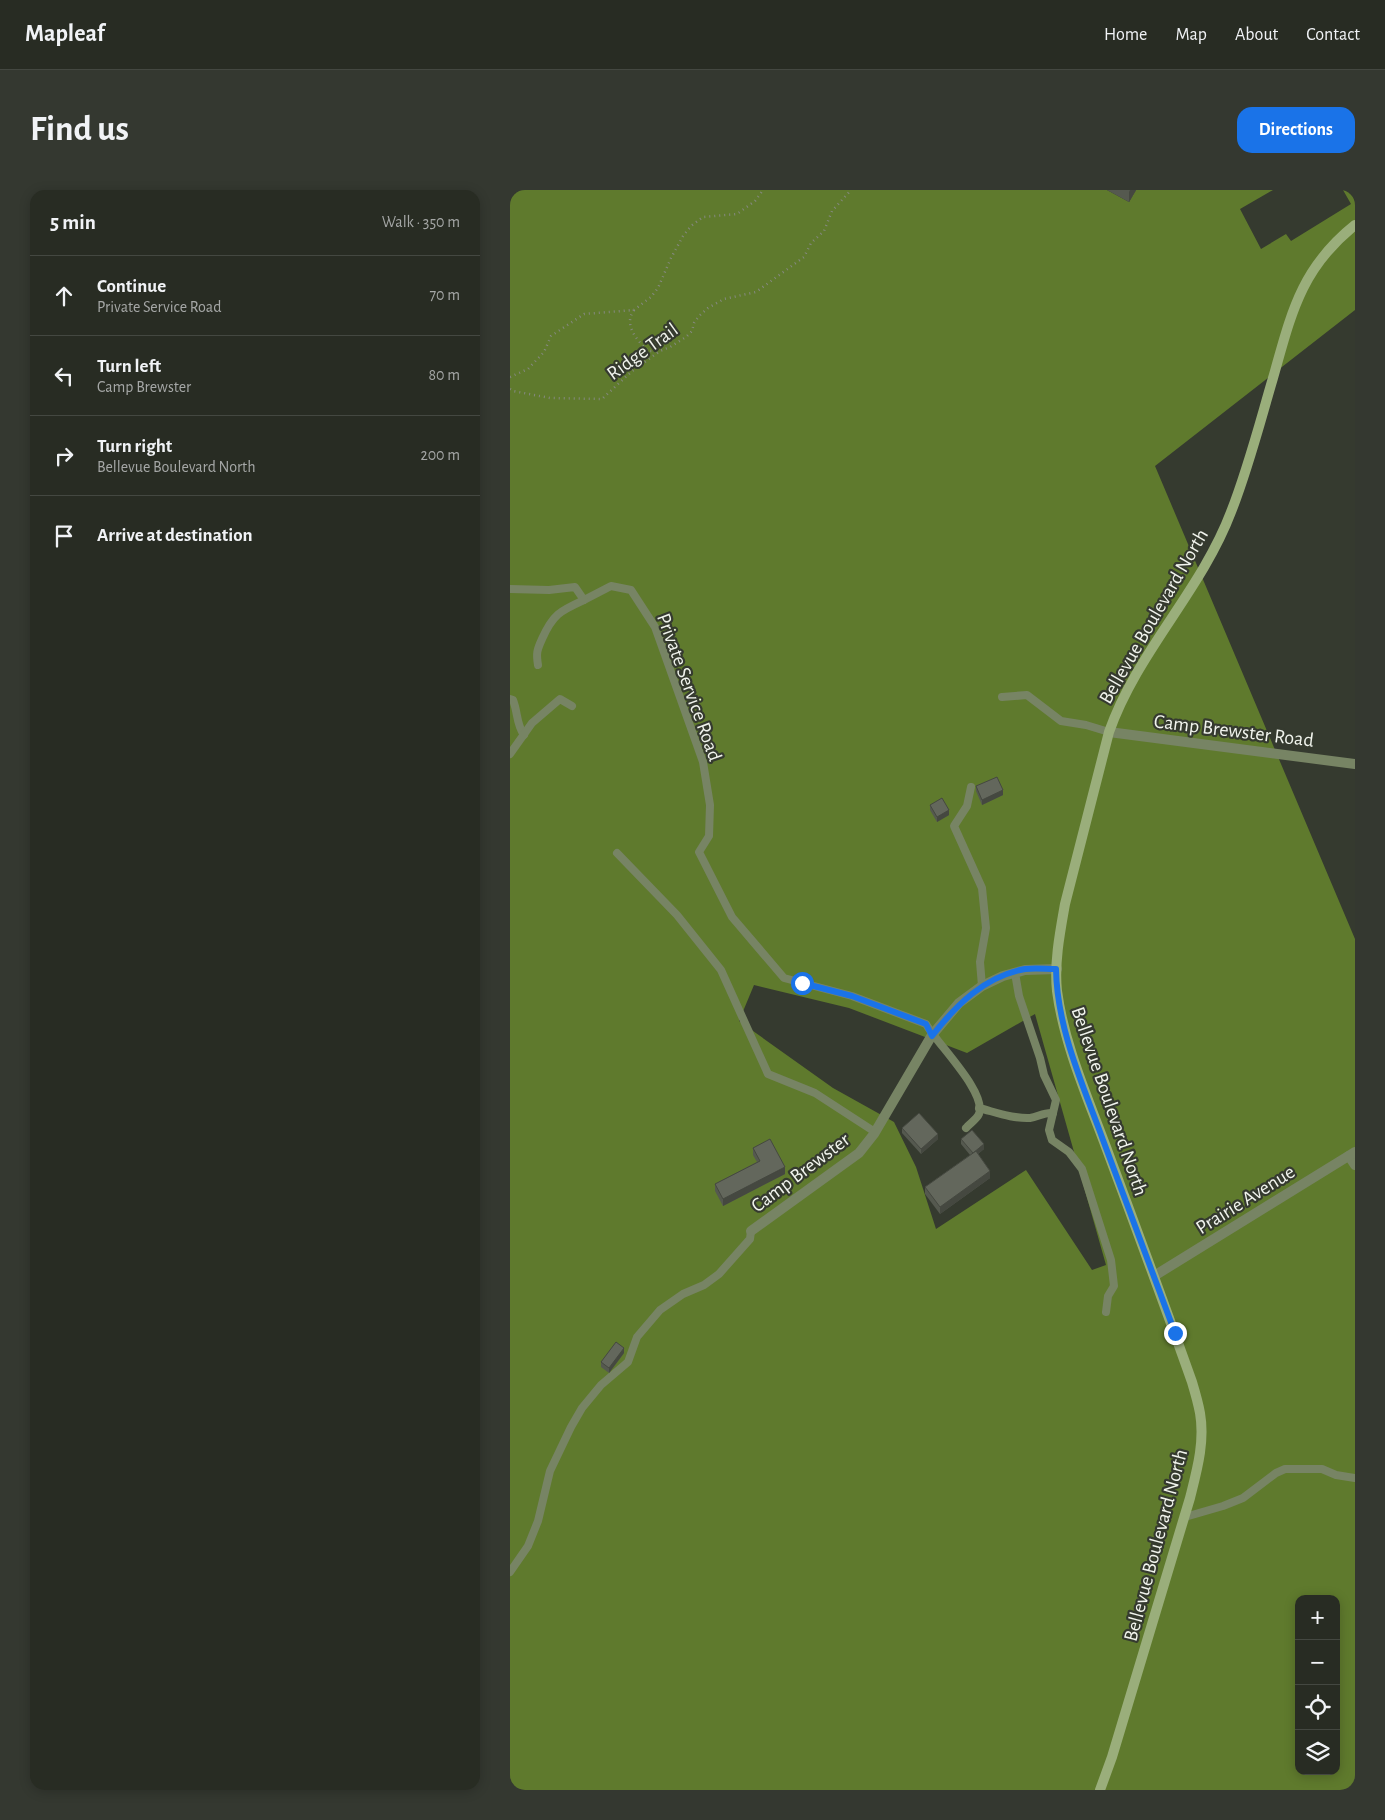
<!DOCTYPE html>
<html lang="en">
<head>
<meta charset="utf-8">
<style>
	:root { --surface:#282c23; --page:#343830; --text:#f1f3f6; --muted:#a5a7a6; --line:#444841; --accent:#1a73e8 }
	body { margin:0; font-family:"Alegreya Sans",sans-serif; background:var(--page); color:var(--text) }
	.controls { position:absolute; right:15px; bottom:15px; display:grid; overflow:hidden; border-radius:10px; box-shadow:0 2px 12px #0003 }
	.controls button { width:45px; height:45px; display:grid; place-items:center; padding:0; border:0; border-bottom:1px solid var(--line); background:var(--surface); color:var(--text); font:25px sans-serif }
	.stop { position:absolute; width:15px; height:15px; margin:-11px; border:4px solid #1a73e8; border-radius:50%; background:#fff }
	.stop.end { background:#1a73e8; border-color:#fff; box-shadow:0 1px 5px #0008 }
	.list { margin:0; padding:0; list-style:none }
	h2 { display:flex; justify-content:space-between; align-items:center; height:65px; margin:0; padding:0 20px; font-size:21px }
	h2 small { font-size:16px; font-weight:400; color:var(--muted) }
	.list li { display:grid; grid-template-columns:32px 1fr auto; gap:15px; align-items:center; box-sizing:border-box; height:80px; padding:0 20px; border-top:1px solid var(--line) }
	.list b { display:block; font-size:19px; white-space:nowrap }
	.list p { margin:0; font-size:16px; white-space:nowrap; color:var(--muted) }
	.list em { font-size:16px; font-style:normal; color:var(--muted) }
	.icon { flex:none; width:28px; height:28px; fill:none; stroke:currentColor; stroke-width:2; stroke-linecap:round; stroke-linejoin:round }
	.map { position:relative; flex:none; width:845px; height:1600px; overflow:hidden; border-radius:15px }
	header { display:flex; align-items:center; gap:30px; box-sizing:border-box; height:70px; padding:0 25px; background:var(--surface); border-bottom:1px solid var(--line) }
	header strong { font-size:24px }
	nav { display:flex; gap:28px; margin-inline-start:auto; font-size:18px }
	.intro { display:flex; align-items:center; justify-content:space-between; box-sizing:border-box; height:120px; padding:0 30px }
	h1 { margin:0; font-size:35px }
	.button { padding:12px 22px; border-radius:15px; background:var(--accent); color:#fff; font-size:18px; font-weight:700 }
	main { display:flex; gap:30px; padding:0 30px }
	aside { flex:1; background:var(--surface); border-radius:15px; box-shadow:0 2px 12px #0003 }
	.map>svg:first-child { display:block }
	.forest { fill:#5f7a2d; fill-rule:evenodd }
	.lines { fill:none; stroke-linecap:round; stroke-linejoin:round }
	.path { stroke:#85897f; stroke-width:2.5; stroke-dasharray:1 4; stroke-linecap:butt }
	.service { stroke:#778464; stroke-width:8 }
	.minor { stroke:#778464; stroke-width:10 }
	.secondary { stroke:#9aae7b; stroke-width:10 }
	.wall { fill:#55594f }
	.shaded-wall { fill:#454840 }
	.building { fill:#63675c; stroke:#454840 }
	.route { stroke:#1a73e8; stroke-width:6 }
	.labels { text-anchor:middle; stroke-width:4.5; stroke-linejoin:round; paint-order:stroke }
	.street-label { font-size:20px; fill:#f1f4ed; stroke:#353a2f }
</style>
</head>
<body>
<header>
<strong>Mapleaf</strong>
<nav><a>Home</a><a>Map</a><a>About</a><a>Contact</a></nav>
</header>
<div class="intro"><h1>Find us</h1><a class="button">Directions</a></div>
<main>
<aside>
<h2>5 min<small>Walk · 350 m</small></h2>
<ul class="list">
<li><svg class="icon" aria-label="ahead" viewBox="0 0 24 24"><path d="M12 20V5M6 11l6-6 6 6"/></svg><div><b>Continue</b><p>Private Service Road</p></div><em>70 m</em></li>
<li><svg class="icon" aria-label="left" viewBox="0 0 24 24"><path d="M17 20v-9H6M10 6l-5 5 5 5"/></svg><div><b>Turn left</b><p>Camp Brewster</p></div><em>80 m</em></li>
<li><svg class="icon" aria-label="right" viewBox="0 0 24 24"><path d="M7 20v-9h11M14 6l5 5-5 5"/></svg><div><b>Turn right</b><p>Bellevue Boulevard North</p></div><em>200 m</em></li>
<li><svg class="icon" aria-label="arrive" viewBox="0 0 24 24"><path d="M6 21V4h12l-3 4 3 4H6"/></svg><div><b>Arrive at destination</b></div></li>
</ul>
</aside>
<div class="map">
<svg width="845" height="1600" viewBox="0 0 845 1600">
	<rect width="100%" height="100%" fill="#353a2f"/>
	<path class="forest" d="M0,0H597L619,12L626,0H763L730,19L751,59L776,44L781,51L841,14L833,0H845V120L645,276L845,749V1600H0ZM244,795L339,818L457,863L525,824L596,1075L582,1080L516,980L426,1039L406,977L384,932L323,898L229,831ZM789,1409H826V1581H789Z"/>
	<g class="lines">
		<g class="path">
			<path d="M124,120C113,135 127,150 138,161H149"/>
			<path d="M0,187L18,179L34,162L41,146L74,124L124,120L141,107L148,98L161,68L173,46L181,36L193,27L227,24L245,11L253,0"/>
			<path d="M0,199L3,201L40,208L92,209L121,182L150,161L160,157L176,147L182,141L184,133L189,126L198,118L214,109L246,102L294,67L301,53L314,41L322,21L341,0"/>
		</g>
		<g class="service">
			<path d="M0,399L39,400L65,397L74,410L101,396L121,400L145,437L193,572L200,615L199,646L189,662L222,727L274,788L342,806L416,834C427,854 477,902 469,924C467,929 459,934 456,938"/>
			<path d="M28,475C26,463 27,460 32,449C43,424 50,421 74,410"/>
			<path d="M492,507L517,505L551,531L576,535L599,542"/>
			<path d="M0,509L3,510C8,522 6,534 14,545"/>
			<path d="M0,564L22,533L50,509L62,516"/>
			<path d="M461,597L457,616L444,636L472,698L476,738L470,772L472,796"/>
			<path d="M107,663L167,725L211,780L258,884L305,903L365,942"/>
			<path d="M505,783L509,806L530,868L534,885L546,910L539,940L542,950L559,962L572,979L601,1070L604,1096L598,1106L596,1122"/>
			<path d="M469,918C485,922 503,929 520,928C528,927 534,922 543,923"/>
			<path d="M675,1327L713,1316L733,1308L766,1283L775,1279H812L826,1285L845,1288"/>
			<path d="M0,1382L18,1356L28,1331L40,1281L61,1237L72,1218L91,1195L118,1172L127,1147L150,1120L173,1104L194,1095L209,1084L240,1049L241,1041"/>
		</g>
		<g class="minor">
			<path d="M599,542L845,574"/>
			<path d="M839,966L845,975"/>
			<path d="M241,1041L349,963L364,944L422,845L449,813L472,796L493,786L515,780L547,779"/>
			<path d="M644,1086L845,962"/>
		</g>
		<path class="secondary" d="M590,1600L602,1567L680,1308C687,1280 695,1252 690,1223C688,1212 685,1202 682,1192C654,1113 625,1035 596,957C577,906 554,854 547,801C544,773 550,742 555,714L599,542C627,462 691,401 721,322C738,279 750,232 763,188C781,125 790,79 845,35"/>
	</g>
	<g class="wall">
		<path d="M597,0H626L619,12Z"/>
		<path d="M466,596L493,605L472,615L466,601Z"/>
		<path d="M420,615L439,625L427,632L420,620Z"/>
		<path d="M392,938L428,949L411,964L392,943Z"/>
		<path d="M451,949L474,959L468,964L480,988L430,1024L415,1004V997L460,965L451,954Z"/>
		<path d="M243,958L275,984L213,1016L205,1001V994L247,972L243,965Z"/>
		<path d="M114,1163L99,1183L91,1177V1172Z"/>
	</g>
	<g class="shaded-wall">
		<path d="M620,0H626L619,12V2Z"/>
		<path d="M493,600V605L472,615V610Z"/>
		<path d="M439,620V625L427,632V627Z"/>
		<path d="M428,944V949L411,964V959Z"/>
		<path d="M474,954V959L463,968V963Z"/>
		<path d="M275,977V984L213,1016V1009Z"/>
		<path d="M480,981V988L430,1024V1017Z"/>
		<path d="M114,1158V1163L99,1183V1178Z"/>
	</g>
	<g class="building">
		<path d="M487,587L493,600L472,610L466,596Z"/>
		<path d="M432,608L439,620L427,627L420,615Z"/>
		<path d="M409,923L428,944L411,959L392,938Z"/>
		<path d="M462,940L474,954L463,963L451,949Z"/>
		<path d="M260,949L275,977L213,1009L205,994L250,971L243,958Z"/>
		<path d="M466,961L480,981L430,1017L415,997Z"/>
		<path d="M106,1152L114,1158L99,1178L91,1172Z"/>
	</g>
	<g class="lines">
		<path class="route" d="M292,793L342,806L416,834L422,846C446,815 475,786 515,779C525,778 536,779 546,779C547,839 573,895 593,950C617,1014 641,1079 665,1143"/>
	</g>
	<g class="labels">
		<g class="street-label">
			<text transform="translate(132 161) rotate(-36)" y="7">Ridge Trail</text>
			<text transform="translate(643 426) rotate(-60)" y="7">Bellevue Boulevard North</text>
			<text transform="translate(180 497) rotate(70)" y="7">Private Service Road</text>
			<text transform="translate(724 540) rotate(7)" y="7">Camp Brewster Road</text>
			<text transform="translate(600 911) rotate(71)" y="7">Bellevue Boulevard North</text>
			<text transform="translate(290 982) rotate(-37)" y="7">Camp Brewster</text>
			<text transform="translate(735 1009) rotate(-32)" y="7">Prairie Avenue</text>
			<text transform="translate(645 1355) rotate(-75)" y="7">Bellevue Boulevard North</text>
		</g>
	</g>
</svg>
<div class="controls">
<button>+</button>
<button>−</button>
<button><svg class="icon" aria-label="locate" viewBox="0 0 24 24"><circle cx="12" cy="12" r="6"/><path d="M12 2v4M12 18v4M2 12h4M18 12h4"/></svg></button>
<button><svg class="icon" aria-label="layers" viewBox="0 0 24 24"><path d="M12 4l9 5-9 5-9-5zM3 14l9 5 9-5"/></svg></button>
</div>
<div class="stop" style="left:292px;top:793px"></div>
<div class="stop end" style="left:665px;top:1143px"></div>
</div>
</main>
</body>
</html>
